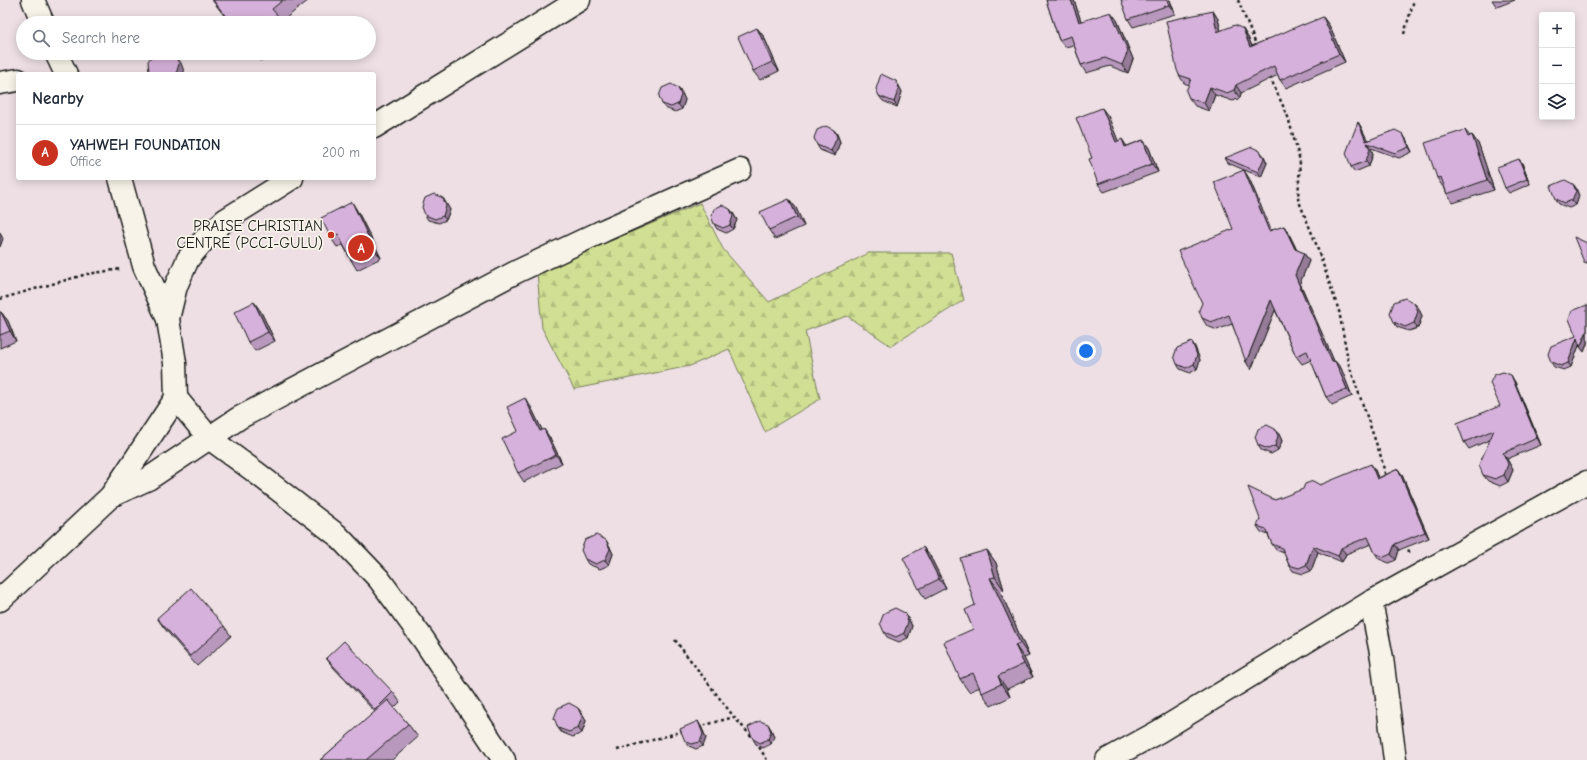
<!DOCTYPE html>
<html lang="en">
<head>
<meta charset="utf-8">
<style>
	:root { --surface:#fff; --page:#f2f2f3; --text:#1f2937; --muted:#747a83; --line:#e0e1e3; --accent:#c8321e }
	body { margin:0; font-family:"Comic Neue",sans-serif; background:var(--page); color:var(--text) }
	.controls { position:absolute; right:12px; top:12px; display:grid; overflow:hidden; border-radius:4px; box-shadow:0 2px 10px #0003 }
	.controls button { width:36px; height:36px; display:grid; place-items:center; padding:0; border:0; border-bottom:1px solid var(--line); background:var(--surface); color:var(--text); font:20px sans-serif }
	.you { position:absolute; left:1086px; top:351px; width:14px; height:14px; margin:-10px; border:3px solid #fff; border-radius:50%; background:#1a73e8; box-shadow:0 0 0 6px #1a73e833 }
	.badge { display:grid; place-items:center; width:26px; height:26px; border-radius:50%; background:var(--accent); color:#fff; font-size:13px; font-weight:700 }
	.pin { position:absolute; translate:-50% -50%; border:2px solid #fff; box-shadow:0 1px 4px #0006 }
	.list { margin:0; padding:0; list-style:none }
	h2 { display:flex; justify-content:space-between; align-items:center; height:52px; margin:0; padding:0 16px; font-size:17px }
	h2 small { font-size:13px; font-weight:400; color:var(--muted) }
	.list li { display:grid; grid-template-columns:26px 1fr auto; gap:12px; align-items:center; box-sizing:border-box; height:56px; padding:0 16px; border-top:1px solid var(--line) }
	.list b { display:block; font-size:15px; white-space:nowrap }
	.list p { margin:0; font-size:13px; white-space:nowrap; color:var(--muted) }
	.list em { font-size:13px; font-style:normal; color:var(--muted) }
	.icon { flex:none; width:22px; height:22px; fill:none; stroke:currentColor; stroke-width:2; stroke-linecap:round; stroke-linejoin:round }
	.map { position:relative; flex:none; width:1587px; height:760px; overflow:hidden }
	.search { position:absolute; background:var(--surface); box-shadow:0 2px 10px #0003; left:16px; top:16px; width:360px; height:44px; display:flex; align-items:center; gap:10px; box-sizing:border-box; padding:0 14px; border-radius:22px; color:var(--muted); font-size:15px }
	.panel { position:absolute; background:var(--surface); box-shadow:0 2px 10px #0003; left:16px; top:72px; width:360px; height:108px; border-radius:4px }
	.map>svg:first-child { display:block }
	.forest { fill:url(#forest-firs); stroke:#767e58 }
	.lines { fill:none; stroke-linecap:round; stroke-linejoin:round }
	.minor-casing { stroke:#1c1c1c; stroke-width:25 }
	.path { stroke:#1c1c1c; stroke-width:2.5; stroke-dasharray:3 3; stroke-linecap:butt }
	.minor { stroke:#f7f3e8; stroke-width:22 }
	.wall { fill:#b898bc; stroke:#1c1c1c }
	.shaded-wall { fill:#967c99; stroke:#1c1c1c }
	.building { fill:#d6b1db; stroke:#1c1c1c }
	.poi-dot { fill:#c8321e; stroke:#f7f3e8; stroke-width:1.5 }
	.labels { text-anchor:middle; stroke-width:3.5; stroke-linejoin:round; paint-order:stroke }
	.poi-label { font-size:15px; fill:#1c1c1c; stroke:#f7f3e8; text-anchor:end }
</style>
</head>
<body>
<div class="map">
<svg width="1587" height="760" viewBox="0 0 1587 760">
	<defs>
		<pattern id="forest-firs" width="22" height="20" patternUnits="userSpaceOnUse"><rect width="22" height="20" fill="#d0df93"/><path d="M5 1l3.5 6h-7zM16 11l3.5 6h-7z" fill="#b2bf7e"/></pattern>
	</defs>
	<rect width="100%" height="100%" fill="#eddfe4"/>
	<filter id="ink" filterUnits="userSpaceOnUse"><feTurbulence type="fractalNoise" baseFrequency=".025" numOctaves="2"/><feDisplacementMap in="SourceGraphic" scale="8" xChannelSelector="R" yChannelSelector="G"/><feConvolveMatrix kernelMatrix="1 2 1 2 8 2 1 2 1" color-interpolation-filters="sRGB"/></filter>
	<g filter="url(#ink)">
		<path class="forest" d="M700,203L723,249L769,302L869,253H951L964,300L891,346L847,316L805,331L820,399L765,432L729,349L690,366L574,389L542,328L537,272Z"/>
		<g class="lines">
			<g class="minor-casing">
				<g id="minor">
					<path d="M33,0L43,23"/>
					<path d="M56,53L66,74"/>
					<path d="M0,83L18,80"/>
					<path d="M374,127L579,0"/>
					<path d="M120,178L144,266L168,319"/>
					<path d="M176,398L209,438L254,471L337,535L379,579L423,639L504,760"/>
					<path d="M111,496L148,479L239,418L516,272L605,230L740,170"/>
					<path d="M0,600L111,496L176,398L175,363L168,319L176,286L188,259L205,239L225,220L292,178"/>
					<path d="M1371,602L1382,658L1395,760"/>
					<path d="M1107,760L1158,732L1371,602L1587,482"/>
				</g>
			</g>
			<g class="path">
				<path d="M1238,0L1257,47"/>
				<path d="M1404,34L1414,0"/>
				<path d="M1270,77L1288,117L1300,161L1298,199L1315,241L1339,311L1349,365L1381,457L1386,478"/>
				<path d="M0,299L87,274L121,269"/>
				<path d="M1406,544L1410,554"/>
				<path d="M675,640L734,717L753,738"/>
				<path d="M698,727L734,717"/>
				<path d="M756,742L767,760"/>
				<path d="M617,750L684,731"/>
			</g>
			<use href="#minor" class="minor"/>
		</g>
		<g class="wall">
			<path d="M212,0H309L282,21L284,23H230Z"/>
			<path d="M1046,0H1074L1081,21L1117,20L1133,59L1128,73L1110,66L1086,73L1081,65L1074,45L1065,47L1059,40Z"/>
			<path d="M1170,0L1175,14L1133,27L1128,19Z"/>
			<path d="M1492,0H1515L1497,7Z"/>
			<path d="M1213,11L1218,19L1221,31L1248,37L1252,46L1304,25H1329L1345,62L1286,88L1280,80L1278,75L1241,93L1240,98L1233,101L1215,95L1209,111L1195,106L1189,98V85L1184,83L1179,75Z"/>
			<path d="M757,28L764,37L779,71L760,80L753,71Z"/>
			<path d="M254,53H271L260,61Z"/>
			<path d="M896,81L899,86L902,92L897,107L883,101L879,96Z"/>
			<path d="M678,88L682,93L685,100L682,109L675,112L665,108L662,104Z"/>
			<path d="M1108,116L1118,141L1127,146L1143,140L1149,148L1158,172L1104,192L1098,184L1092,158Z"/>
			<path d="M1358,122L1361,127L1367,140L1406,139L1412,152L1399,158L1371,148L1373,154L1369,166L1355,172L1351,167Z"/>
			<path d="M834,130L837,134L840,142L835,156L820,150L817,145Z"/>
			<path d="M1465,130L1470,136L1472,135L1479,145L1494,190L1453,203L1447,194L1444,187H1443L1437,178Z"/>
			<path d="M1264,156L1267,163L1261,177L1228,163L1225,158Z"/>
			<path d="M1522,163L1530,184L1509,193L1505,188Z"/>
			<path d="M1249,178L1271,231L1284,226L1289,234L1297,250L1304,253L1309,261L1300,283L1334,361L1341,368L1352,396L1332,405L1326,397L1311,360L1302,364L1296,356L1275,310L1251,370L1232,324L1217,330L1207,326L1202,318L1233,229Z"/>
			<path d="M1573,184L1576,188L1579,196L1576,205L1569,208L1559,204L1556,199Z"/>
			<path d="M443,198L446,203L450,210L446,220L439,223L428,220L425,215Z"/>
			<path d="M789,199L796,208L804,226L775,239L769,230Z"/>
			<path d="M730,209L733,213L737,220L733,229L726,233L717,229L714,224Z"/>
			<path d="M358,212L381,258L357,270L351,260L343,245L337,247L331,238Z"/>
			<path d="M254,302L261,312L275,341L255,351L248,342Z"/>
			<path d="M1587,305V344L1584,352L1579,345L1571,367L1564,370L1554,367L1551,362L1576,336Z"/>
			<path d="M1418,307L1422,316L1418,328L1409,331L1397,327L1394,322Z"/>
			<path d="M0,312H1L8,321L16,341L0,348Z"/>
			<path d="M1192,342L1195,347L1200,360L1197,369L1190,373L1180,369L1177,364Z"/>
			<path d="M1515,382L1541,445L1507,459L1513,470L1508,482L1500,486L1488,481L1483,475L1489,440L1469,449L1464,442L1500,406Z"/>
			<path d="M531,407L542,430L550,438L562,463L524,482L518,473V431Z"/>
			<path d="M1279,434L1282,441L1278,450L1271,454L1261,450L1258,445Z"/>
			<path d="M1398,469L1402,475L1429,538L1399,550L1396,560L1389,563L1379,559L1375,553L1371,544L1346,554L1342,562L1318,552L1311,571L1303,574L1293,571L1289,565L1284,553L1276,550L1272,544L1268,535L1261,532L1257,526L1275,500L1320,485L1375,470L1378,478Z"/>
			<path d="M609,545L613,554L609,565L600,569L588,564L585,559Z"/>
			<path d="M987,550L996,563L1004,590L1000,591L1029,656L1024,658L1033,677L1007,689L1010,697L991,706L982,693L980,687L969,692L960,679L973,629Z"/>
			<path d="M930,556L946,588L925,599L919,589Z"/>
			<path d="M905,613L908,618L912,626L908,638L899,642L887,637L884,632Z"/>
			<path d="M157,618L224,626L231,636L197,666L164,628Z"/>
			<path d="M326,658L393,692L400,702L394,708L408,724L418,737L392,760H320L375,712L333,667Z"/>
			<path d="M582,713L586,721L582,733L573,737L561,732L558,728Z"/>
			<path d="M701,726L706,738L703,746L696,749L689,746L685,741Z"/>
			<path d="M771,729L774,737L771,744L763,748L756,744L753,739Z"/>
		</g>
		<g class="shaded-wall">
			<path d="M1071,0H1074L1084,30L1079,22Z"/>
			<path d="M1167,0H1170L1175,14L1169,5Z"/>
			<path d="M1213,11L1218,19L1223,40L1217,32Z"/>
			<path d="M1111,12L1117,20L1133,59L1128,73L1122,65Z"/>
			<path d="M1323,17L1329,25L1345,62L1339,54Z"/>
			<path d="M757,28L764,37L779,71L772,62Z"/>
			<path d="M1243,29L1248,37L1256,55L1250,47Z"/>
			<path d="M175,54L181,63L185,74H176Z"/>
			<path d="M896,81L899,86L902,92L897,107L894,102Z"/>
			<path d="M1236,85L1241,93L1240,98L1234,90Z"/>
			<path d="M1210,87L1215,95L1209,111L1204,103Z"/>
			<path d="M678,88L682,93L685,100L682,109L678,104Z"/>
			<path d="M1102,108L1108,116L1122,150L1116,142Z"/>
			<path d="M1358,122L1361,127L1369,143L1366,141Z"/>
			<path d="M834,130L837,134L840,142L835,156L831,151Z"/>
			<path d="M1403,134L1406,139L1412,152L1409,147Z"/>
			<path d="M1472,135L1479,145L1494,190L1487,180Z"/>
			<path d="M1122,139L1128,148L1125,147Z"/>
			<path d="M1143,140L1149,148L1158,172L1152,164Z"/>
			<path d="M1367,143L1371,148L1373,154L1369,166L1366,161Z"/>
			<path d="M1260,151L1264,156L1267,163L1261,177L1258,172Z"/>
			<path d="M1519,159L1522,163L1530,184L1527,179Z"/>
			<path d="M1244,170L1249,178L1275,239L1269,231Z"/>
			<path d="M1573,184L1576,188L1579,196L1576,205L1572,200Z"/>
			<path d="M443,198L446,203L450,210L446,220L443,216Z"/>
			<path d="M789,199L796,208L804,226L797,217Z"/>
			<path d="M352,202L358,212L381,258L374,249Z"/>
			<path d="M730,209L733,213L737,220L733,229L730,225Z"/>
			<path d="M1284,226L1289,234L1300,257L1295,249Z"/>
			<path d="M0,232L3,239L0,247Z"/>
			<path d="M1304,253L1309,261L1300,283L1338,370L1332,362L1295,275Z"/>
			<path d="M1271,300L1276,308L1251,370L1246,362Z"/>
			<path d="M254,302L261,312L275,341L268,332Z"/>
			<path d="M1414,303L1418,307L1422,316L1418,328L1414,323Z"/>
			<path d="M1,312L8,321L16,341L10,331Z"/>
			<path d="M1587,331V344L1584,352L1580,347Z"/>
			<path d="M1577,338L1580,343L1571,367L1568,363Z"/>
			<path d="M1192,342L1195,347L1200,360L1197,369L1194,364Z"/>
			<path d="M1335,361L1341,368L1352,396L1347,389Z"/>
			<path d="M1511,375L1515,382L1541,445L1537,438Z"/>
			<path d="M525,398L531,407L547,440L540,431Z"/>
			<path d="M544,429L550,438L562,463L556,455Z"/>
			<path d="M1275,429L1279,434L1282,441L1278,450L1275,446Z"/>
			<path d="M1503,453L1507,459L1513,470L1508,482L1504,475Z"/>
			<path d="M1371,464L1375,470L1381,485L1377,479Z"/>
			<path d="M1398,469L1402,475L1429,538L1425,532Z"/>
			<path d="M606,540L609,545L613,554L609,565L605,560Z"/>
			<path d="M1395,544L1399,550L1396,560L1391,554Z"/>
			<path d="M1313,546L1318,552L1311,571L1306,565Z"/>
			<path d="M923,547L930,556L946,588L939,579Z"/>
			<path d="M1341,548L1346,554L1342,562L1338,556Z"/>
			<path d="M987,550L996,563L1004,590L995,577Z"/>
			<path d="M990,578L1000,591L1029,656L1020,643Z"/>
			<path d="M905,613L908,618L912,626L908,638L904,633Z"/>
			<path d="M1015,645L1024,658L1033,677L1024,664Z"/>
			<path d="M998,676L1007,689L1010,697L1001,684Z"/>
			<path d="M578,708L582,713L586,721L582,733L578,728Z"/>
			<path d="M698,721L701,726L706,738L703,746L700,742Z"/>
			<path d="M768,724L771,729L774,737L771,744L768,739Z"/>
		</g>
		<g class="building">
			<path d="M213,0H283L272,9L283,22L282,23H231Z"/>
			<path d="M1046,0H1071L1079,22L1111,12L1128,51L1122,65L1105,58L1081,65L1071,36L1059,40Z"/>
			<path d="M1121,0H1167L1169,5L1128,19Z"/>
			<path d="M1213,11L1217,32L1235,25L1243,29L1250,47L1303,24V25L1323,17L1339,54L1280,80L1274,66L1236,85L1234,90L1227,93L1210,87L1204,103L1189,98L1186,91L1191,79L1179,75L1177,70L1166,21Z"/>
			<path d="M757,28L772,62L753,71L738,37Z"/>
			<path d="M154,53H172L175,54L179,64L176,74H151L149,72L148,61Z"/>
			<path d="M881,74L896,81L899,88L894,102L879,96L876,89Z"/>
			<path d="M671,84L678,88L681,95L678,104L671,107L662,104L659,96L662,88Z"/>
			<path d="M1102,108L1116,142L1122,139L1125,147L1143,140L1152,164L1098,184L1089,159L1092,158L1076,118Z"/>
			<path d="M1358,122L1366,141L1395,130L1403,134L1409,147L1395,153L1367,143L1370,149L1366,161L1351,167L1346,153Z"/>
			<path d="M826,126L834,130L837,137L831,151L817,145L814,138L817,130Z"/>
			<path d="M1465,130L1468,137L1472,135L1487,180L1447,194L1441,177L1437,178L1425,143Z"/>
			<path d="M1252,147L1260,151L1264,158L1258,172L1225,158Z"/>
			<path d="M1519,159L1527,179L1505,188L1497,167Z"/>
			<path d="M1244,170L1269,231L1284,226L1295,249L1304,253L1295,275L1332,362L1335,361L1347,389L1326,397L1307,351L1296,356L1271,300L1246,362L1229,315L1211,322L1202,318L1199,310L1202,303L1178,251L1233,229L1214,182Z"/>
			<path d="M1565,180L1573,184L1576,191L1572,200L1565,203L1556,199L1551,186Z"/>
			<path d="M434,194L443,198L446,206L443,216L435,219L425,215L422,207L425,198Z"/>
			<path d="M789,199L797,217L769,230L760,212Z"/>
			<path d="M352,202L374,249L351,260L338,234L331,238L321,218Z"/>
			<path d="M722,205L730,209L733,216L730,225L723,228L714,224L711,216L714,209Z"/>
			<path d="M1574,237L1587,243V263L1584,262Z"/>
			<path d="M1405,298L1414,303L1418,311L1414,323L1405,327L1394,322L1390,313L1394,302Z"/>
			<path d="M254,302L268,332L248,342L234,312Z"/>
			<path d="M1587,305V331L1580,347L1577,338L1568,363L1561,366L1551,362L1548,354L1551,346L1576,336L1569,319L1572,311Z"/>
			<path d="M0,312H1L10,331L0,335Z"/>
			<path d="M1192,342L1197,355L1194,364L1186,368L1177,364L1174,356L1177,348Z"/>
			<path d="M1503,372L1511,375L1537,438L1503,453L1508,464L1504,475L1495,479L1483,475L1479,465L1494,430L1464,442L1457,423L1500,406L1490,383L1494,375Z"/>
			<path d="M525,398L540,431L544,429L556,455L518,473L502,439L518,431L507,407Z"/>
			<path d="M1267,425L1275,429L1278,436L1275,446L1268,449L1258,445L1255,437L1258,429Z"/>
			<path d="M1371,464L1377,479L1398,469L1425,532L1395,544L1391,554L1384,557L1375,553L1368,537L1341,548L1338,556L1313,546L1306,565L1299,568L1289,565L1282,548L1272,544L1266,529L1257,526L1260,519L1248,487L1275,500L1303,489L1305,484L1313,481L1320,485Z"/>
			<path d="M596,535L606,540L610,549L605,560L596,564L585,559L581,550L585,540Z"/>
			<path d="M923,547L939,579L919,589L903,558Z"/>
			<path d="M987,550L995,577L990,578L1020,643L1015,645L1024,664L998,676L1001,684L982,693L973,673L960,679L944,642L973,629L965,610L975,605L960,558Z"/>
			<path d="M191,588L224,626L190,656L157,618Z"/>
			<path d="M895,608L905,613L908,622L904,633L896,637L884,632L880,623L884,613Z"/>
			<path d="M344,641L393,692L375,710L326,658Z"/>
			<path d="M388,700L408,724L366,760H320Z"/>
			<path d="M569,703L578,708L582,717L578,728L569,732L558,728L554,718L558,708Z"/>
			<path d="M698,721L703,734L700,742L692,744L685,741L680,729Z"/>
			<path d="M760,721L768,724L771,732L768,739L760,743L753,739L748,727Z"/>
		</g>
	</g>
	<circle class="poi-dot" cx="331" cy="235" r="4"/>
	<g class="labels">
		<g class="poi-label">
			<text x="323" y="231">PRAISE CHRISTIAN<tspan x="323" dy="17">CENTRE (PCCI-GULU)</tspan></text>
		</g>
	</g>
</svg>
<div class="controls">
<button>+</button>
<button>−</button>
<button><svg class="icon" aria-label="layers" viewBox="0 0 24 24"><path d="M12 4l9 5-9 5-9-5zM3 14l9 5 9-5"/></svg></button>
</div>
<div class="you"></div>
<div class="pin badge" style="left:361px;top:248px">A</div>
<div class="search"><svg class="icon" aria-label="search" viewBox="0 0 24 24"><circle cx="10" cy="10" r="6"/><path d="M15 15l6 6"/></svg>Search here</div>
<section class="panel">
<h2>Nearby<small></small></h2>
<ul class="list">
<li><span class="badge">A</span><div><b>YAHWEH FOUNDATION</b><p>Office</p></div><em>200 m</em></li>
</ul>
</section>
</div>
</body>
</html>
